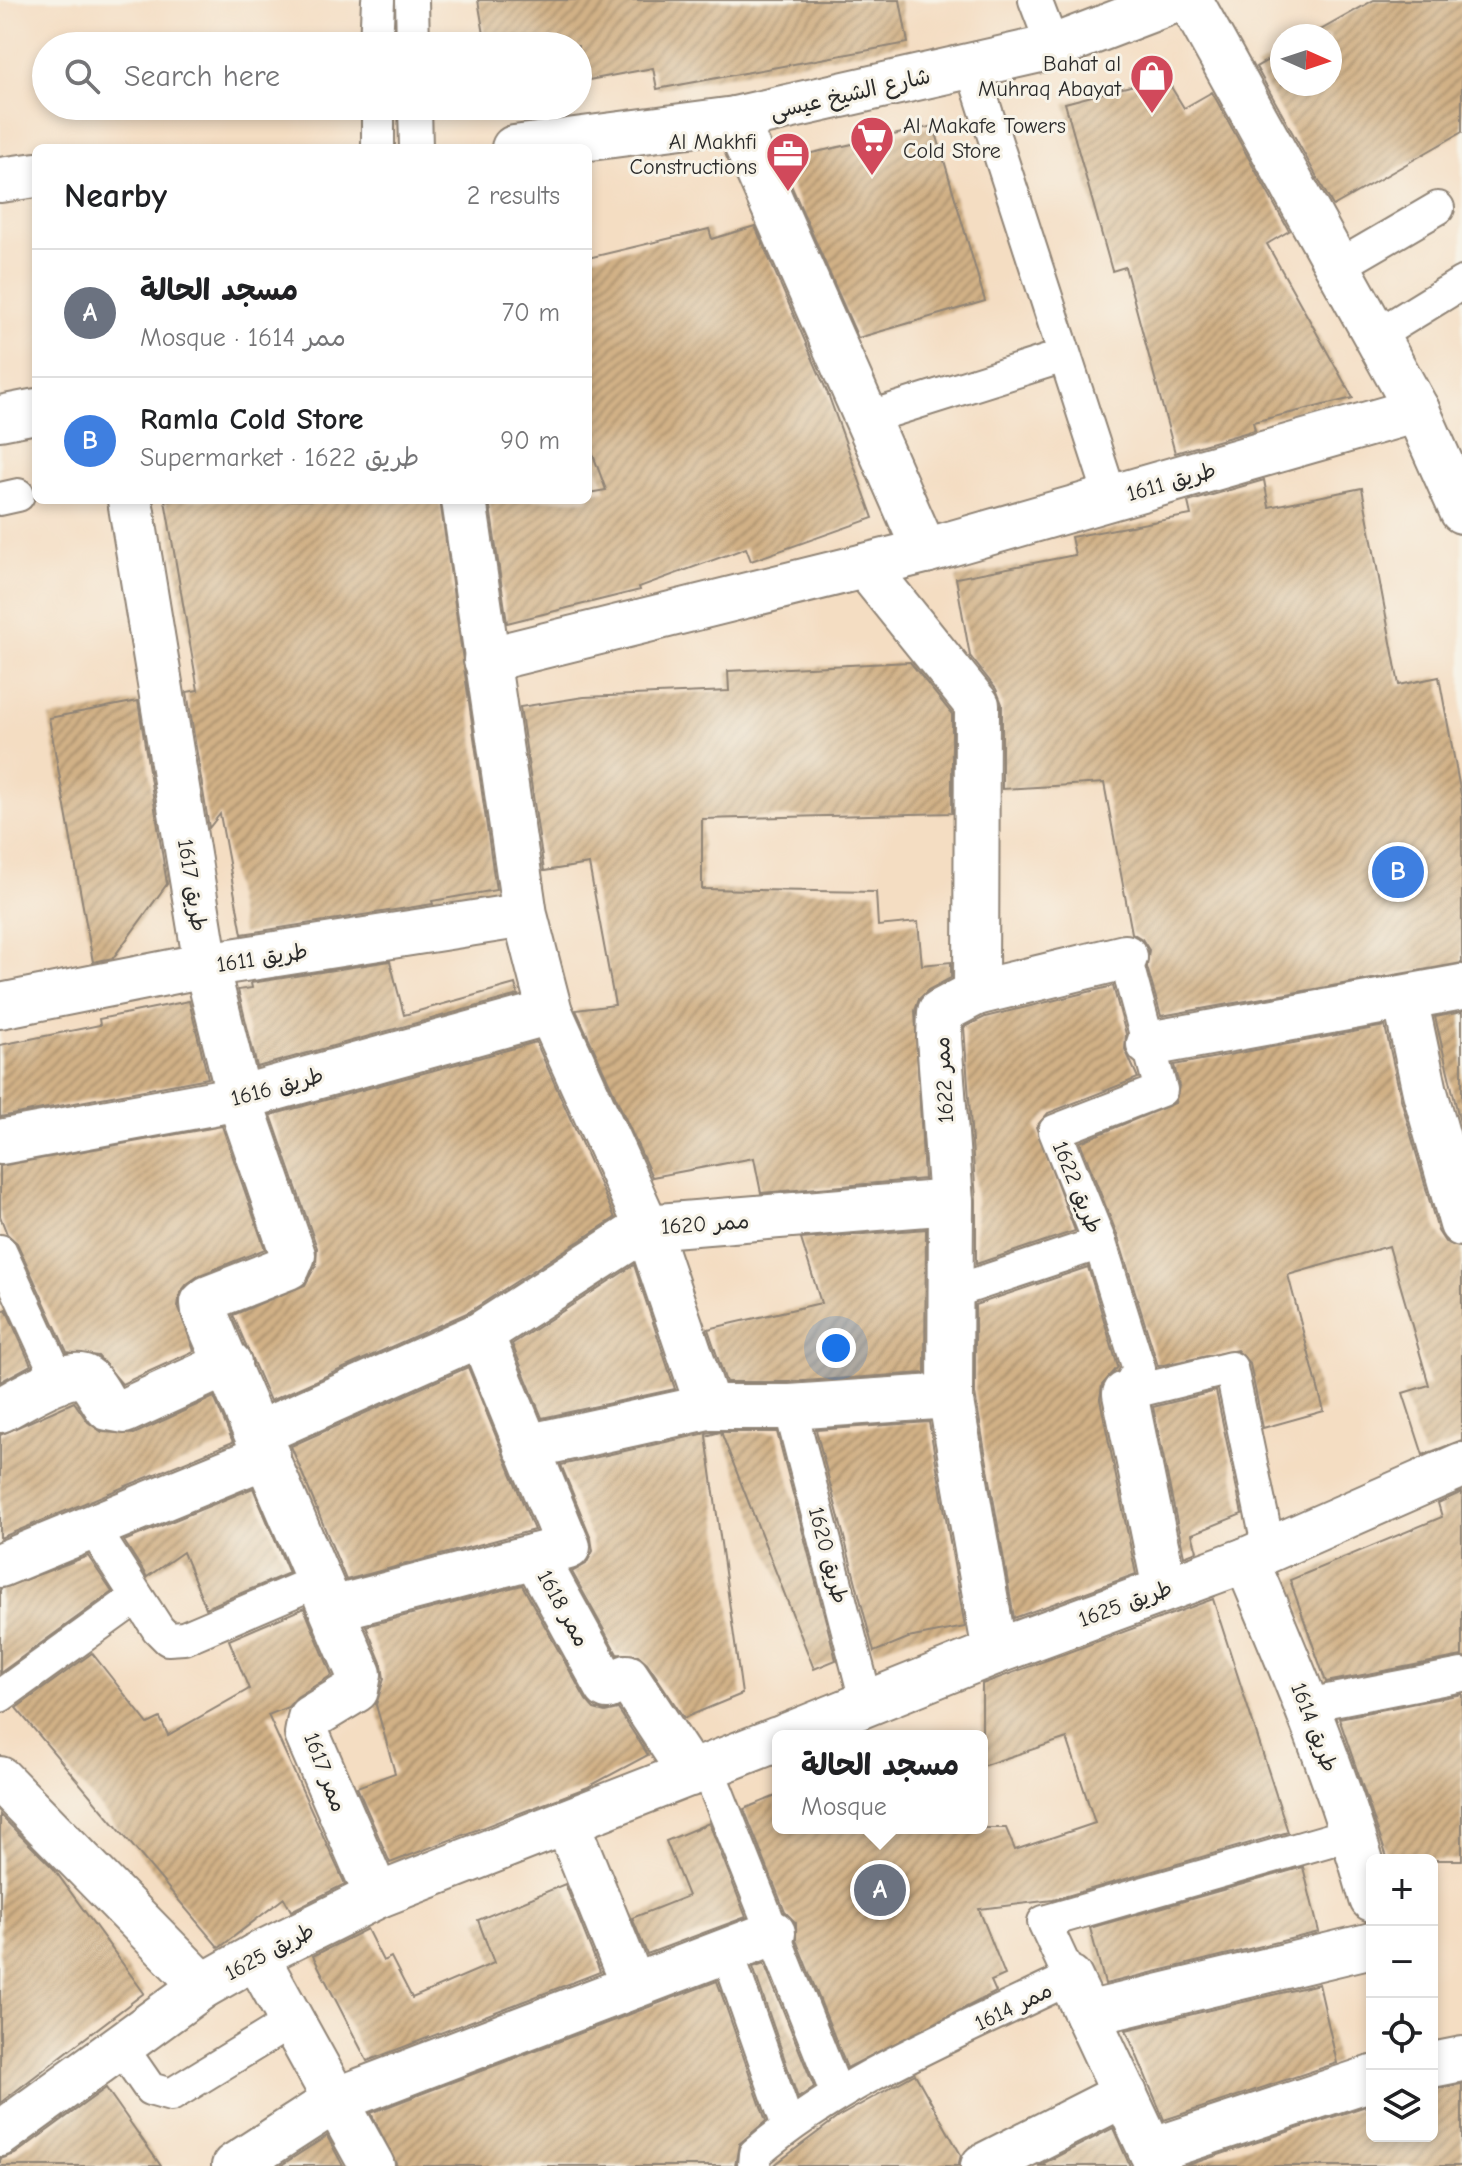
<!DOCTYPE html>
<html lang="en">
<head>
<meta charset="utf-8">
<style>
	:root { --surface:#fff; --page:#f6f6f6; --text:#202124; --muted:#757577; --line:#e0e0e0; --accent:#7c3aed }
	body { margin:0; font-family:"Comic Neue","Playpen Sans Arabic",sans-serif; background:var(--page); color:var(--text) }
	.controls { position:absolute; right:24px; bottom:24px; display:grid; overflow:hidden; border-radius:12px; box-shadow:0 4px 12px #0003 }
	.controls button { width:72px; height:72px; display:grid; place-items:center; padding:0; border:0; border-bottom:2px solid var(--line); background:var(--surface); color:var(--text); font:40px sans-serif }
	.compass { position:absolute; left:1270px; top:24px; width:72px; height:72px; border-radius:50%; background:var(--surface); box-shadow:0 4px 12px #0003; rotate:93deg }
	.you { position:absolute; left:836px; top:1348px; width:28px; height:28px; margin:-20px; border:6px solid #fff; border-radius:50%; background:#1a73e8; box-shadow:0 0 0 12px #1a73e833 }
	.badge { display:grid; place-items:center; width:52px; height:52px; border-radius:50%; background:var(--accent); color:#fff; font-size:26px; font-weight:700 }
	.pin { position:absolute; translate:-50% -50%; border:4px solid #fff; box-shadow:0 2px 8px #0006 }
	.popup { position:absolute; left:772px; top:1730px; width:216px; height:104px; box-sizing:border-box; display:grid; place-content:center; border-radius:12px; background:var(--surface); filter:drop-shadow(0 2px 6px #0005); font-size:26px; white-space:nowrap; color:var(--muted) }
	.popup b { font-size:30px; color:var(--text) }
	.popup::after { content:''; position:absolute; left:50%; top:100%; margin-left:-16px; border:16px solid transparent; border-top-color:var(--surface) }
	.list { margin:0; padding:0; list-style:none }
	h2 { display:flex; justify-content:space-between; align-items:center; height:104px; margin:0; padding:0 32px; font-size:34px }
	h2 small { font-size:26px; font-weight:400; color:var(--muted) }
	.list li { display:grid; grid-template-columns:52px 1fr auto; gap:24px; align-items:center; box-sizing:border-box; height:128px; padding:0 32px; border-top:2px solid var(--line) }
	.list b { display:block; font-size:30px; white-space:nowrap }
	.list p { margin:0; font-size:26px; white-space:nowrap; color:var(--muted) }
	.list em { font-size:26px; font-style:normal; color:var(--muted) }
	.icon { flex:none; width:44px; height:44px; fill:none; stroke:currentColor; stroke-width:2; stroke-linecap:round; stroke-linejoin:round }
	.map { position:relative; flex:none; width:1462px; height:2166px; overflow:hidden }
	.search { position:absolute; background:var(--surface); box-shadow:0 4px 12px #0003; left:32px; top:32px; width:560px; height:88px; display:flex; align-items:center; gap:20px; box-sizing:border-box; padding:0 28px; border-radius:44px; color:var(--muted); font-size:30px }
	.panel { position:absolute; background:var(--surface); box-shadow:0 4px 12px #0003; left:32px; top:144px; width:560px; height:360px; border-radius:12px }
	.map>svg:first-child { display:block }
	.building { fill:url(#building-hatch) }
	.lines { fill:none; stroke-linecap:round; stroke-linejoin:round }
	.service-casing { stroke:#908476; stroke-width:36 }
	.minor-casing { stroke:#908476; stroke-width:48 }
	.tertiary-casing { stroke:#908476; stroke-width:48 }
	.service { stroke:#fff; stroke-width:32 }
	.minor { stroke:#fff; stroke-width:44 }
	.tertiary { stroke:#fff; stroke-width:44 }
	.labels { text-anchor:middle; stroke-width:6; stroke-linejoin:round; paint-order:stroke }
	.poi-label { font-size:22px; fill:#2b2b2b; stroke:#f7f3e8; text-anchor:end }
	.street-label { font-size:22px; fill:#2b2b2b; stroke:#f7f3e8 }
</style>
</head>
<body>
<div class="map">
<svg width="1462" height="2166" viewBox="0 0 1462 2166">
	<defs>
		<pattern id="building-hatch" width="6" height="6" patternUnits="userSpaceOnUse" patternTransform="scale(2)"><rect width="6" height="6" fill="#d1b186"/><path d="M-1 1l2-2M0 6l6-6M5 7l2-2" fill="none" stroke="#aa906e"/></pattern>
	</defs>
	<rect width="100%" height="100%" fill="#f7f3e8"/>
	<filter id="ink" filterUnits="userSpaceOnUse"><feTurbulence type="fractalNoise" baseFrequency=".0125" numOctaves="2"/><feDisplacementMap in="SourceGraphic" scale="16" xChannelSelector="R" yChannelSelector="G"/><feConvolveMatrix kernelMatrix="1 2 1 2 8 2 1 2 1" color-interpolation-filters="sRGB"/></filter>
	<filter id="wash" filterUnits="userSpaceOnUse"><feTurbulence type="fractalNoise" baseFrequency=".006" numOctaves="4" result="noise"/><feDisplacementMap in="SourceGraphic" scale="32" xChannelSelector="R" yChannelSelector="G"/><feGaussianBlur stdDeviation="1.8" result="paint"/><feColorMatrix in="noise" values="0 0 0 0 0 0 0 0 0 0 0 0 0 0 0 0 0 1.4 0 .05"/><feComposite in="paint" operator="in"/></filter>
	<g filter="url(#wash)">
		<rect width="100%" height="100%" fill="#f4ddc2"/>
		<g id="blocks">
			<g class="building">
				<path d="M478,0H900L908,43L657,89L653,68L578,82V46H486Z"/>
				<path d="M1374,0H1462V132L1333,206L1256,67L1282,52V84H1330V36H1310Z"/>
				<path d="M1165,77L1184,108L1212,92L1289,231L1267,244L1353,398L1253,422L1255,430L1175,453L1125,267L1112,271L1065,103Z"/>
				<path d="M934,126L985,301L858,338L780,160Z"/>
				<path d="M755,226L828,394L873,518L751,561L746,548L639,587L640,590L507,623L489,500H588V493L606,490L588,441V258L709,229L712,239Z"/>
				<path d="M1264,480L1269,507L1362,488L1399,685L1439,677L1462,800V963L1161,1016L1147,967L1149,950L1142,939L1132,933L1104,783L1002,789V704L996,689L970,656L956,578L1075,555L1071,537L1191,515L1188,502Z"/>
				<path d="M165,500H440L496,890L432,901L433,904L242,934L220,814L209,828L187,692L198,690Z"/>
				<path d="M910,662L952,714V813L702,819V889L876,892L878,926L918,922L922,965L951,962V978L928,990L919,999L915,1011L924,1179L761,1193L754,1158L652,1177L576,1010L615,1005L589,864L544,871L520,707L584,697L729,691L728,671Z"/>
				<path d="M138,701L167,884L113,958L93,962L49,718Z"/>
				<path d="M390,961L404,1015L515,984L518,995L257,1067L238,990L252,988L251,983Z"/>
				<path d="M1113,986L1126,1034L1125,1049L1138,1078L1048,1113L1036,1127L1075,1231L976,1264V1200L964,1027L985,1017Z"/>
				<path d="M189,1001L208,1078L0,1117V1045L100,1025L99,1019Z"/>
				<path d="M1462,1012V1131L1435,1017Z"/>
				<path d="M1385,1026L1401,1099L1438,1231L1445,1242L1462,1248V1440L1423,1455L1403,1393L1429,1385L1389,1246L1288,1275L1324,1411L1263,1428L1250,1364L1237,1350L1158,1366L1118,1237L1080,1142L1175,1103L1179,1086L1174,1065Z"/>
				<path d="M536,1042L615,1218L469,1312L270,1401L233,1315L305,1285L316,1265L317,1248L271,1115Z"/>
				<path d="M222,1126L265,1249L200,1275L187,1284L180,1293L178,1306L194,1351L122,1384L98,1356L67,1352L17,1243L7,1234L0,1216V1166Z"/>
				<path d="M926,1229L925,1373L789,1382H726L708,1329L821,1303L801,1239Z"/>
				<path d="M634,1265L675,1389L542,1418L512,1344Z"/>
				<path d="M1088,1267L1118,1367L1102,1385L1100,1399L1136,1574L1014,1618L975,1394V1305Z"/>
				<path d="M6,1309L31,1365L0,1382V1312Z"/>
				<path d="M468,1367L534,1530L346,1580L291,1446Z"/>
				<path d="M1216,1391L1242,1514L1192,1534L1197,1551L1184,1556L1153,1407Z"/>
				<path d="M214,1397L233,1442L0,1538V1435L74,1402L88,1422L102,1432L134,1434Z"/>
				<path d="M929,1422L965,1627L908,1638L874,1652L816,1430Z"/>
				<path d="M711,1432H720L706,1436L742,1694L684,1718L647,1663L638,1655L617,1654L572,1572L586,1564L593,1551L591,1538L561,1465Z"/>
				<path d="M721,1432H777L836,1660L814,1669Z"/>
				<path d="M253,1488L289,1573L206,1608L183,1552L147,1577L124,1541Z"/>
				<path d="M1462,1492V1656L1326,1682L1290,1580L1442,1517L1438,1503Z"/>
				<path d="M88,1556L112,1592L0,1673V1589Z"/>
				<path d="M522,1585L586,1700L594,1709L605,1712L618,1709L648,1755L588,1787L390,1863L357,1787L395,1773L376,1705L384,1679L382,1665L366,1626Z"/>
				<path d="M1213,1599L1288,1832L1053,1900L979,1909L1005,1975L991,1981L996,1992L847,2068L796,1940V1923L785,1912L744,1809L776,1796L778,1828H1006L1015,1850L1095,1823L1067,1738L982,1766V1684Z"/>
				<path d="M304,1608L332,1675L297,1697L288,1707L268,1715L345,1884L291,1911L284,1898L219,1948L16,1708L92,1653L148,1724L160,1718L168,1735L249,1689L229,1640Z"/>
				<path d="M1462,1694V1860H1388L1339,1718Z"/>
				<path d="M0,1815L53,1868L144,1993L0,2103Z"/>
				<path d="M709,1823L746,1917L647,1954L632,1918L688,1896L666,1841Z"/>
				<path d="M1303,1867L1319,1932L1105,1984L1090,1928Z"/>
				<path d="M565,1884L600,1972L367,2061L313,1956L367,1929L383,1961L391,1957L412,1998L494,1963L478,1920Z"/>
				<path d="M764,1963L814,2087L798,2098L753,1967Z"/>
				<path d="M717,1981L766,2121L739,2144L735,2166H397L371,2113Z"/>
				<path d="M1319,1984L1337,2063L1164,2120L1126,2030Z"/>
				<path d="M915,2074L961,2155L958,2166H773L838,2117Z"/>
				<path d="M1462,2084V2166H1185L1372,2104V2136H1432V2089Z"/>
				<path d="M106,2088L161,2166H0V2159L15,2154Z"/>
				<path d="M1113,2128L1130,2166H1038Z"/>
				<path d="M327,2136L343,2166H280Z"/>
			</g>
		</g>
	</g>
	<g filter="url(#ink)">
		<use href="#blocks" fill-opacity="0" stroke="#908476" stroke-width="2"/>
		<g class="lines">
			<g class="service-casing">
				<g id="service">
					<path d="M412,0L413,46"/>
					<path d="M1035,0L1053,47"/>
					<path d="M376,46L378,0"/>
					<path d="M971,65L1111,498"/>
					<path d="M378,106V148"/>
					<path d="M415,106L416,148"/>
					<path d="M1337,267L1438,208"/>
					<path d="M1376,336L1462,283"/>
					<path d="M867,418L1064,356"/>
					<path d="M0,499L18,495"/>
					<path d="M1125,957L1161,1090L1055,1131L1100,1243L1139,1369L1125,1394"/>
					<path d="M0,1251L59,1380"/>
					<path d="M950,1293L1100,1243"/>
					<path d="M1125,1394L1231,1368L1269,1550"/>
					<path d="M790,1407L867,1704"/>
					<path d="M91,1525L158,1629L168,1639L184,1638L320,1580"/>
					<path d="M0,1696L137,1597"/>
					<path d="M1307,1705L1462,1675"/>
					<path d="M707,1767L837,2094"/>
					<path d="M727,1951L788,2126"/>
					<path d="M121,2047L150,2089L171,2095L292,2021"/>
					<path d="M754,2166L755,2154C846,2076 963,2031 1070,1978L1044,1922L1354,1833"/>
				</g>
			</g>
			<g class="minor-casing">
				<g id="minor">
					<path d="M1190,0L1417,410L1462,511"/>
					<path d="M735,119L925,551"/>
					<path d="M0,418L36,411"/>
					<path d="M130,500L206,965L239,1098L293,1255L288,1267L209,1298L203,1303L204,1311L359,1674L356,1690L310,1718L307,1734L377,1896"/>
					<path d="M464,500L525,915L550,1012L647,1227L708,1407"/>
					<path d="M865,566L977,705L976,993L940,1012L939,1038L951,1202L950,1396L995,1652"/>
					<path d="M486,660L925,551L1417,410"/>
					<path d="M976,993L1125,957"/>
					<path d="M1405,998L1425,1092L1462,1224"/>
					<path d="M0,1006L206,965L525,915"/>
					<path d="M1149,1044L1462,987"/>
					<path d="M0,1142L239,1098L550,1012"/>
					<path d="M481,1334L568,1547L535,1556L607,1687L627,1677L691,1774"/>
					<path d="M1125,1394L1165,1589"/>
					<path d="M0,1410C16,1402 68,1369 84,1377C94,1382 101,1399 108,1408L124,1411L229,1363"/>
					<path d="M259,1433L481,1334L647,1227L951,1202"/>
					<path d="M526,1447L708,1407H790L950,1396"/>
					<path d="M1246,1560C1293,1671 1340,1782 1372,1899"/>
					<path d="M0,1565L268,1455"/>
					<path d="M332,1609L535,1556"/>
					<path d="M786,1736L995,1652L1246,1560L1462,1465"/>
					<path d="M0,1779L203,1986"/>
					<path d="M567,1823L633,1986"/>
					<path d="M256,1956L372,2166"/>
					<path d="M1070,1978L1158,2166"/>
					<path d="M1087,2014L1372,1945"/>
					<path d="M1432,2065L1462,2059"/>
					<path d="M0,2134L203,1986L256,1956L377,1896L778,1739"/>
					<path d="M1151,2151L1372,2078"/>
					<path d="M234,2166L336,2100L773,1933"/>
					<path d="M983,2166L1125,2094"/>
				</g>
			</g>
			<g class="tertiary-casing">
				<g id="tertiary">
					<path d="M514,148L735,119L1053,47L1176,0"/>
					<path d="M0,180L36,175"/>
				</g>
			</g>
			<use href="#service" class="service"/>
			<use href="#minor" class="minor"/>
			<use href="#tertiary" class="tertiary"/>
		</g>
	</g>
	<defs>
		<g id="shop-pin" transform="scale(2.3)"><path d="M0 17L-7.5 6A9.5 9.5 0 1 1 7.5 6Z" fill="#d1495b" stroke="#f7f3e8"/><path d="M-5-2.5h2.3a2.7 3.5 0 0 1 5.4 0H5L5.5 6h-11ZM-1.5-2.5h3a1.5 2.3 0 0 0-3 0Z" fill="#fff"/></g>
		<g id="supermarket-pin" transform="scale(2.3)"><path d="M0 17L-7.5 6A9.5 9.5 0 1 1 7.5 6Z" fill="#d1495b" stroke="#f7f3e8"/><path d="M-6-5.5h2.5l.6 2H6L4.5 2H-2.5L-4.4-4H-6ZM-1.5 3.2a1.3 1.3 0 1 0 .1 0ZM3 3.2a1.3 1.3 0 1 0 .1 0Z" fill="#fff"/></g>
		<g id="office-pin" transform="scale(2.3)"><path d="M0 17L-7.5 6A9.5 9.5 0 1 1 7.5 6Z" fill="#d1495b" stroke="#f7f3e8"/><path d="M-6-3h4V-5.5h4V-3h4V5H-6ZM-1-4.5V-3h2v-1.5ZM-6 0V1H6V0Z" fill="#fff"/></g>
	</defs>
	<g fill-rule="evenodd">
		<use href="#shop-pin" x="1152" y="76"/>
		<use href="#supermarket-pin" x="872" y="138"/>
		<use href="#office-pin" x="788" y="154"/>
	</g>
	<g class="labels">
		<g class="poi-label">
			<text x="1121" y="71">Bahat al<tspan x="1121" dy="25">Muhraq Abayat</tspan></text>
			<text x="903" y="133" text-anchor="start">Al Makafe Towers<tspan x="903" dy="25">Cold Store</tspan></text>
			<text x="757" y="149">Al Makhfi<tspan x="757" dy="25">Constructions</tspan></text>
		</g>
		<g class="street-label">
			<text transform="translate(850 93) rotate(-13)" y="8">شارع الشيخ عيسى</text>
			<text transform="translate(1171 481) rotate(-16)" y="8">طريق 1611</text>
			<text transform="translate(193 885) rotate(81)" y="8">طريق 1617</text>
			<text transform="translate(262 957) rotate(-9)" y="8">طريق 1611</text>
			<text transform="translate(943 1080) rotate(-93)" y="8">ممر 1622</text>
			<text transform="translate(277 1086) rotate(-15)" y="8">طريق 1616</text>
			<text transform="translate(1078 1187) rotate(68)" y="8">طريق 1622</text>
			<text transform="translate(705 1223) rotate(-4)" y="8">ممر 1620</text>
			<text transform="translate(829 1555) rotate(75)" y="8">طريق 1620</text>
			<text transform="translate(1125 1603) rotate(-20)" y="8">طريق 1625</text>
			<text transform="translate(564 1608) rotate(61)" y="8">ممر 1618</text>
			<text transform="translate(1315 1727) rotate(69)" y="8">طريق 1614</text>
			<text transform="translate(326 1772) rotate(69)" y="8">ممر 1617</text>
			<text transform="translate(269 1951) rotate(-28)" y="8">طريق 1625</text>
			<text transform="translate(1013 2006) rotate(-26)" y="8">ممر 1614</text>
		</g>
	</g>
</svg>
<div class="controls">
<button>+</button>
<button>−</button>
<button><svg class="icon" aria-label="locate" viewBox="0 0 24 24"><circle cx="12" cy="12" r="6"/><path d="M12 2v4M12 18v4M2 12h4M18 12h4"/></svg></button>
<button><svg class="icon" aria-label="layers" viewBox="0 0 24 24"><path d="M12 4l9 5-9 5-9-5zM3 14l9 5 9-5"/></svg></button>
</div>
<svg class="compass" viewBox="-18 -18 36 36"><path d="M0-13l5 13h-10z" fill="#e53935"/><path d="M0 13l5-13h-10z" fill="#757577"/></svg>
<div class="you"></div>
<div class="pin badge" style="left:880px;top:1890px;background:#6b7280">A</div>
<div class="popup"><b>مسجد الحالة</b>Mosque</div>
<div class="pin badge" style="left:1398px;top:872px;background:#3f7fe0">B</div>
<div class="search"><svg class="icon" aria-label="search" viewBox="0 0 24 24"><circle cx="10" cy="10" r="6"/><path d="M15 15l6 6"/></svg>Search here</div>
<section class="panel">
<h2>Nearby<small>2 results</small></h2>
<ul class="list">
<li><span class="badge" style="background:#6b7280">A</span><div><b>مسجد الحالة</b><p>Mosque · ممر 1614</p></div><em>70 m</em></li>
<li><span class="badge" style="background:#3f7fe0">B</span><div><b>Ramla Cold Store</b><p>Supermarket · طريق 1622</p></div><em>90 m</em></li>
</ul>
</section>
</div>
</body>
</html>
